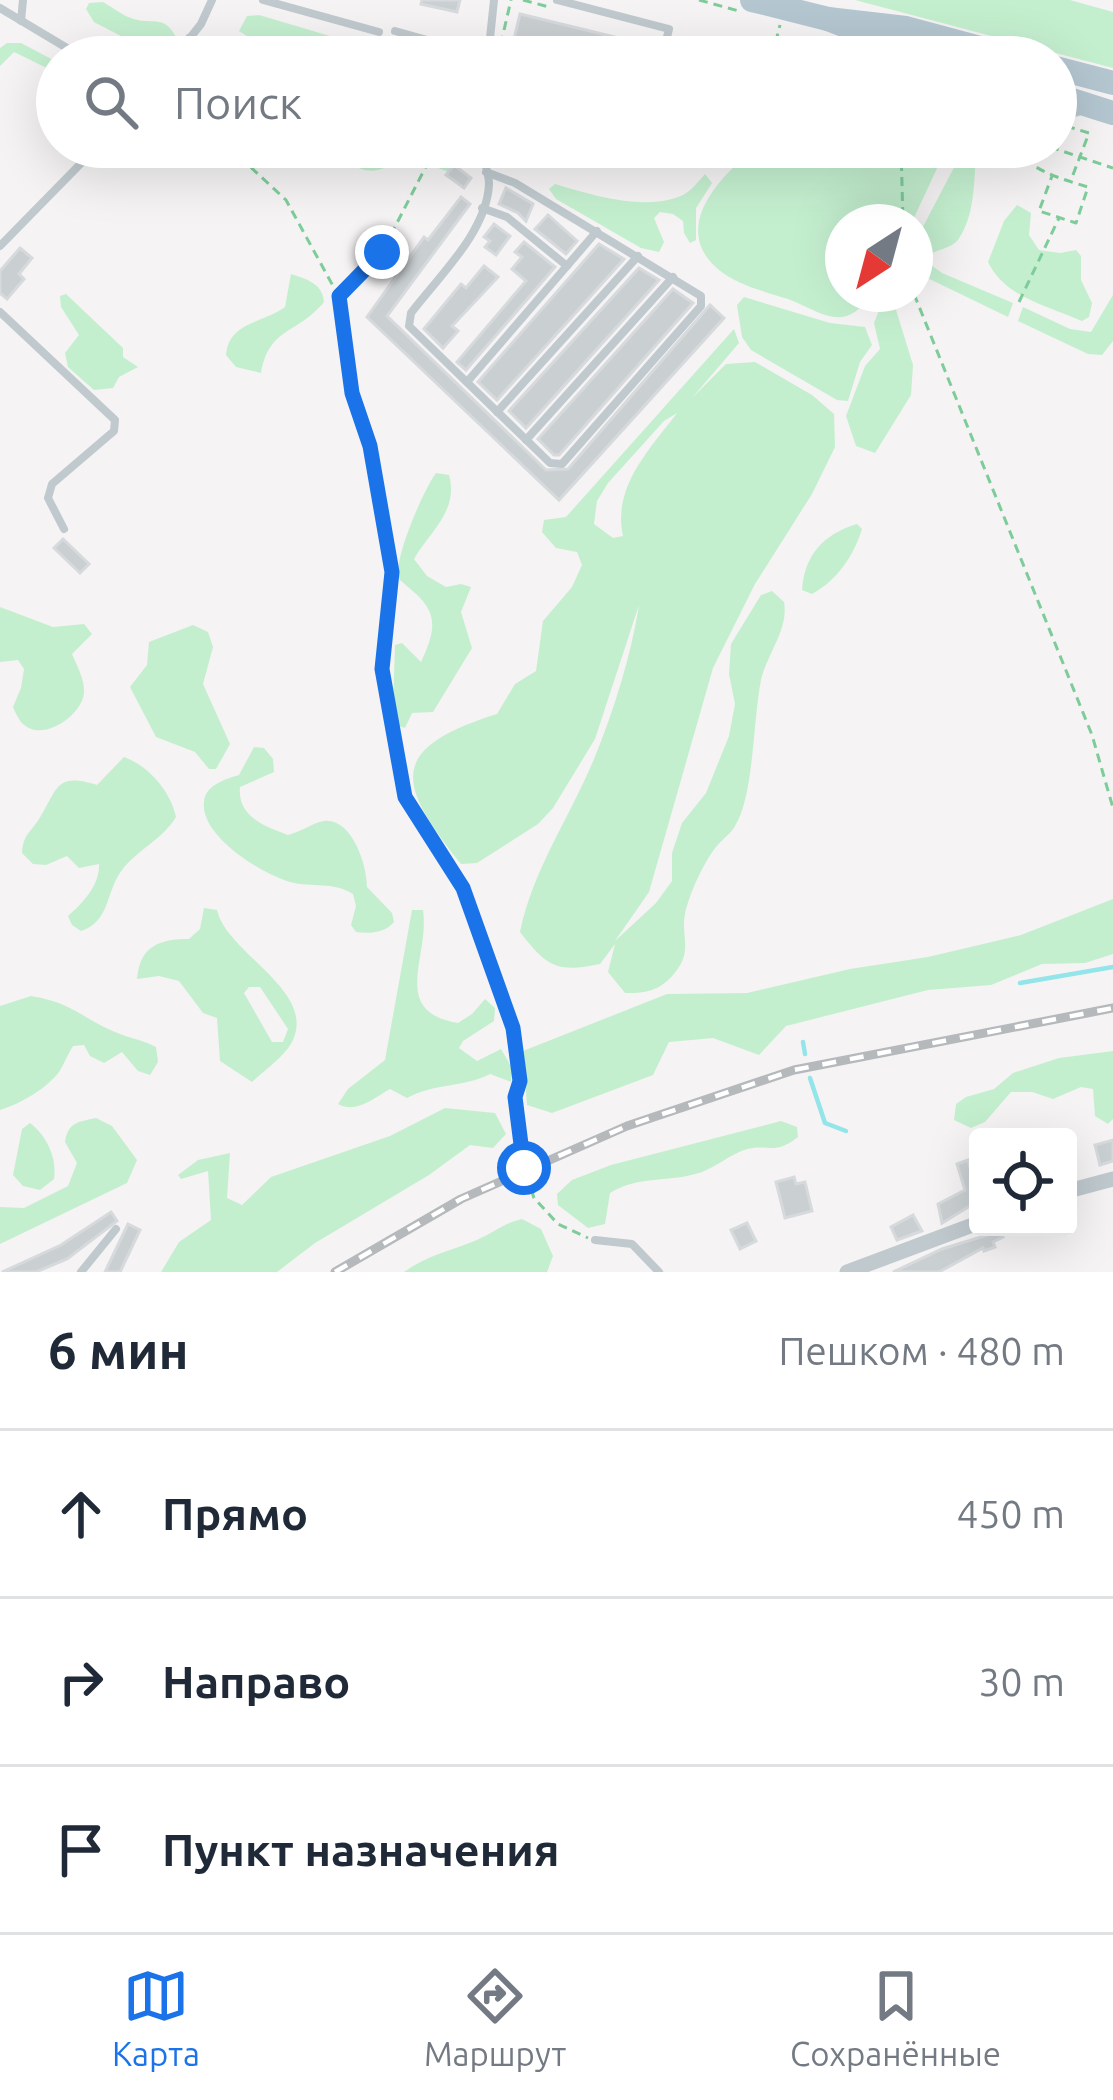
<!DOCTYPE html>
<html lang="ru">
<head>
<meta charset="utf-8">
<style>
	:root { --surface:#fff; --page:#f6f6f7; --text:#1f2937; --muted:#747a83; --line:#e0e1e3; --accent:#1a73e8 }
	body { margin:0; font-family:Ubuntu,sans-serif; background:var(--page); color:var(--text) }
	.controls { position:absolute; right:36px; bottom:36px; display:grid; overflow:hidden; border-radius:12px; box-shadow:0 12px 48px #0002 }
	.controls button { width:108px; height:108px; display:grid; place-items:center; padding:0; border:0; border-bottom:3px solid var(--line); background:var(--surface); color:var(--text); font:60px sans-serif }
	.compass { position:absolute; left:825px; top:204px; width:108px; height:108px; border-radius:50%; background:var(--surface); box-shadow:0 12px 48px #0002; rotate:216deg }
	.stop { position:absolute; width:36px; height:36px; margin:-27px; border:9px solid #1a73e8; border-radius:50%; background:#fff }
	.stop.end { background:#1a73e8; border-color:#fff; box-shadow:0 3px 12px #0008 }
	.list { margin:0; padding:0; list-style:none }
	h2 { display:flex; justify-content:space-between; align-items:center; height:156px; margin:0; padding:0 48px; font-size:51px }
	h2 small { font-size:39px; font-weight:400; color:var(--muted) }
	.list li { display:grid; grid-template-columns:78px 1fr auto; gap:36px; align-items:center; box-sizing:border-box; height:168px; padding:0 48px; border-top:3px solid var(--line) }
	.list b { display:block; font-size:45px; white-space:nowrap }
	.list em { font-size:39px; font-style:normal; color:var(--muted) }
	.icon { flex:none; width:66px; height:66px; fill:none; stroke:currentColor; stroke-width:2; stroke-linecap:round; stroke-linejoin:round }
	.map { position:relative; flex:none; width:1113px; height:1272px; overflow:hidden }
	.search { position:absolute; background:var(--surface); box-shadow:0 12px 48px #0002; left:36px; right:36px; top:36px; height:132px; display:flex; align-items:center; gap:30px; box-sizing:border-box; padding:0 42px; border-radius:66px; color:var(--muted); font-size:45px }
	.sheet { height:660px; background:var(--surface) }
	nav { display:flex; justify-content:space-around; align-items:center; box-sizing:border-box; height:168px; border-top:3px solid var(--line); background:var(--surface); font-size:33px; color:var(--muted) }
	nav a { display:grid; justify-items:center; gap:6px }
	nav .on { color:var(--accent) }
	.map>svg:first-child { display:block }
	.green { fill:#c4efcf; fill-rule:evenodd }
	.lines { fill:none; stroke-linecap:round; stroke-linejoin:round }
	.stream { stroke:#93e5ea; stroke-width:4.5 }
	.building { fill:#cacfd2; stroke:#d7dadd; stroke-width:3 }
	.path { stroke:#7dcc9a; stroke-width:3; stroke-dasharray:9 6; stroke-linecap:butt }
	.service { stroke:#bfc9ce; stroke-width:8 }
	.minor { stroke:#bfc9ce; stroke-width:15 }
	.primary { stroke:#b4c6d0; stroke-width:24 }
	.rail-casing { stroke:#b5b9bc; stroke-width:9 }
	.rail { stroke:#fff; stroke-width:4.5; stroke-dasharray:14; stroke-linecap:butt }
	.route { stroke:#1a73e8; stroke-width:15 }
</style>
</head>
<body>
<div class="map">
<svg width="1113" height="1272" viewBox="0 0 1113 1272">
	<rect width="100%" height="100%" fill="#f5f3f3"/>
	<g class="green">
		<path d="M855,0H1070L1113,12V68Z"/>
		<path d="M103,2C112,7 122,15 131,18C152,26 163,13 176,37L161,57L94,22L86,9L89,3Z"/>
		<path d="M259,15L401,57C345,57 287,64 239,31L247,16Z"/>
		<path d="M7,43H21L57,62V73L14,52L0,66V48Z"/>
		<path d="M354,147H406V149C388,170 374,178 348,163L347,153Z"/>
		<path d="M439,147H476L473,158L449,172L438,168L433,158Z"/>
		<path d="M757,147H947L912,222H843V294H869C863,305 856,315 842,317C825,319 805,305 788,299C766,292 737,285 719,270C668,228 722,174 757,147Z"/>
		<path d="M967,152L976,153C974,181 975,218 957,241C951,248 939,249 931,254L927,262L942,273L1013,303L1008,317L915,272V242L959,158Z"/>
		<path d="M705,174L712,183L696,208V240L690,243L684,233L683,221L673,214L660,212L654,218L664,242L659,252L641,248L556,199L549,189L555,184C591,195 647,212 683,195C692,190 698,182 705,174Z"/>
		<path d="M1017,205L1031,213L1029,235L1039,250L1060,253L1076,250L1081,256V280L1092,303L1089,317L1082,321L1072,317C1039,303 1004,295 988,262L1004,221Z"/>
		<path d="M291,274C307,279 323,284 324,302C298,334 269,327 261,373L236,367L226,355C229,322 261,324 285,307Z"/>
		<path d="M66,294L123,348V357L138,367L119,377L113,388L94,390L68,367L65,353L79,335L61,307L60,296Z"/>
		<path d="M1113,295V341L1102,355L1088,354L1018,321L1023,307L1070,329L1091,332Z"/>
		<path d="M744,297L830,323L865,327L872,345L860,362L848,401L837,400L751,350L742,337L737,305Z"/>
		<path d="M884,298L893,300L913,365L911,395L875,453L856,446L846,416L865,366L880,349L874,323Z"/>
		<path d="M734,329L739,343L692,398L726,364L755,362L812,395L834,414L835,447L812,494L755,584L713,668L649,892L615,941L656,903L672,881V853L682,823L706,793L729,736L735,704L729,674L731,644L761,595L772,591L784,602C789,629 767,654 761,680C753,719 754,796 735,826C731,834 722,839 716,847C704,862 689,894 685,914C681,933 691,949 679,967C665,988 650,994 625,993L608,972L615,944L600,964C557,973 547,967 520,932C533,869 570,817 594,759C614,710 631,656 639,605L595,739L553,808L538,824L477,863L461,864C398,785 385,749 497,714L515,684L536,671L543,621L572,587L582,565L577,552L556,548L542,532L544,520L566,517ZM677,413C651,448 612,486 623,536L613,538L594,524L597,501L608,483L664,421Z"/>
		<path d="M436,473L449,475C459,511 430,531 414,559L427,576L446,587L461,584L471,587L461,612L472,648L433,712L412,713L405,728L398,726L393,707L395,645L402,643L421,662C434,634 440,615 415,593C413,591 402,582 400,580C390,565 425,487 436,473Z"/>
		<path d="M857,524L862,529C853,557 837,580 812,594L802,590C804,556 823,534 857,524Z"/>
		<path d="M0,607L53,627L84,624L92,634L72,654C77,666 85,680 84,693C82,715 43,743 23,724C20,722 14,710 13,707L21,688L24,669L18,660L0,662Z"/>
		<path d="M193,625L208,632L213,647L203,684L230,744L216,769H209L195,752L156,737L130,687L147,665L149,642Z"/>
		<path d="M254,747L264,748L273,759L274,772L240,787C237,817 265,826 288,835C301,832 312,823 324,821C352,818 367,865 367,887L392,913L394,922C385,933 369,934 356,932L351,925L356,906L353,894C332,881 313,888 290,882C262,874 200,836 204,802C205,785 226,779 239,775Z"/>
		<path d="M124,757C149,766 171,792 176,817C163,839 137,850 122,870C105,892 111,921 81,931L72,925L68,916C83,903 100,885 99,864L79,868L67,856L46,865L33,864L22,853C23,835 30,833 39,819C58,789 55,772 97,785Z"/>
		<path d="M1113,899V954L1085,963L1042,964L991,985L928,990L786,1026L759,1055L713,1038L669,1042L653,1075L552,1113L527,1105L523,1051L667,994L747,993L850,969L928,957L1021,935Z"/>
		<path d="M204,908L217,910C227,954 318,991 292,1042C284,1057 265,1070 252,1082L220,1061L217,1018L203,1013L179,981L159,976L137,979C140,946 159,939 189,939L200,929ZM249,987H260L288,1029L283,1042H272L244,993Z"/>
		<path d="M412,910H423C430,958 389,1011 458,1023L472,1014L485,999L495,1008L494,1021L463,1041L459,1048L477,1061L501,1049L512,1068L511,1082L490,1074C462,1088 434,1083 407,1098L390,1089C374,1098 356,1114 338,1104L348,1089L385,1060Z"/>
		<path d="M31,996C75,1003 83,1020 120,1034C133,1039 143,1040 156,1047L158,1062L150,1075L138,1071L122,1052L104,1063L90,1056L84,1045L73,1046C68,1054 64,1064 59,1072C46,1089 20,1104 0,1110V1006Z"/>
		<path d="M1113,1051V1119L1108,1124L1095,1116L1093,1089L1081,1087L1053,1099L1032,1092H1011L985,1122L971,1128L954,1120L956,1104L966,1097L994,1089L1013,1073L1059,1058Z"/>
		<path d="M445,1108L495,1113L506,1134L493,1148L470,1145L429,1175L315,1243L277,1272H161L179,1242L211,1220L208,1171L181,1179L178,1175L198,1160L230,1153L227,1198L242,1205L271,1177L390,1136Z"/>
		<path d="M96,1118L112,1126L137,1160L127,1183L0,1244V1207L24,1208L68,1186L77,1163L65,1142C68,1122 78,1122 96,1118Z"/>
		<path d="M781,1121L797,1127L798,1137C772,1157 770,1142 744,1150C730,1155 717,1166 702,1172C671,1183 638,1175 610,1193L605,1224L588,1228L558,1205L557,1194L572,1180L611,1165Z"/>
		<path d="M30,1123C47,1136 57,1158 54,1179L40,1190L23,1186L13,1175L22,1129Z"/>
		<path d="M522,1219L541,1229L553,1256L547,1272H404C427,1255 451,1251 477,1240C493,1233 504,1223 522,1219Z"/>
	</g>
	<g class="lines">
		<g class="stream">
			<path d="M1020,983L1113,967"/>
			<path d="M803,1042L805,1054"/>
			<path d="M810,1078L825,1123L846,1131"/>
		</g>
	</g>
	<g class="building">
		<path d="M422,0H460L457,12L421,4Z"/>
		<path d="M520,14L648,45L645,57H586L514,39Z"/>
		<path d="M454,165L471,178L464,188L446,175Z"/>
		<path d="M506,188L533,204L526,221L518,213L499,204Z"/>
		<path d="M461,197L470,204L387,316L546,470L568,469L710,305L724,318L559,500L367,317L424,237L428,240Z"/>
		<path d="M548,215L577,241L566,254L535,229Z"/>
		<path d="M494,224L510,236L496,255L485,247L490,241L484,237Z"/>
		<path d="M524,242L555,267L466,370L457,362L526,281L512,269L522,257L515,252Z"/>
		<path d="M599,244L624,259L497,400L478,382Z"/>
		<path d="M20,248L32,258L19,274L24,279L7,299L0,293V271Z"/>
		<path d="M484,266L498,277L452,326L458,331L443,348L424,329L461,284L466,288Z"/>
		<path d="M639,268L659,280L526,428L509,411Z"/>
		<path d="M673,289L693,303L559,455H554L538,439Z"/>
		<path d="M63,539L89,564L80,573L54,548Z"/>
		<path d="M1113,1140V1161L1100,1165L1095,1145Z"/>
		<path d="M968,1160L974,1181L978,1180V1201L942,1223L938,1204L965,1190L957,1164Z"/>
		<path d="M794,1177L796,1184L805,1182L812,1211L785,1218L776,1182Z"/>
		<path d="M111,1212L117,1221L67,1259L36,1272H2L61,1245Z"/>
		<path d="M913,1215L922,1231L897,1240L891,1227Z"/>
		<path d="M747,1223L756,1241L740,1249L731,1230Z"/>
		<path d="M128,1224L140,1230L120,1272H105Z"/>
		<path d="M1000,1231L1003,1237L993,1242L995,1247L984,1251L983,1248L939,1272H893L942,1249Z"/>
	</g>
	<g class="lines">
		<g class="path">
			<path d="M523,0L549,7"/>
			<path d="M699,0L739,11"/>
			<path d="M815,37L840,57"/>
			<path d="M674,41L736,57"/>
			<path d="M1028,46L1048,51"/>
			<path d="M510,57L501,43L511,0"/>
			<path d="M772,57L780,25"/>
			<path d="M1066,126L1089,133L1071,180"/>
			<path d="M229,147L286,200L338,295"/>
			<path d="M436,147L382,252L339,296L352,393L370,446L392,572L382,669L405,797L463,888L513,1028L520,1081L515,1097L524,1168L534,1198L558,1224L588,1238"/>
			<path d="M901,147L903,222"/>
			<path d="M1015,147C1030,171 1062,179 1088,187L1076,223L1039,211L1052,176"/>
			<path d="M1050,147L1113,168"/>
			<path d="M914,294L1092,735L1113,808"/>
			<path d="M1019,302L1059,218"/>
		</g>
		<g class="service">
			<path d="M263,0L379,32"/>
			<path d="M557,0L669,29L662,57"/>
			<path d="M0,8L82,57"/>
			<path d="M21,21L23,0"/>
			<path d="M395,31L488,57"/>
			<path d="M189,38L228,57"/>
			<path d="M175,57L201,24L212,0"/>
			<path d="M488,57L494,0"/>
			<path d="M1056,117L1078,112"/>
			<path d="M481,147C483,158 489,173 489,184C487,232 438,277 411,313L409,326L550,463L562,464L701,306V296L515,183L486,172"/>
			<path d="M482,208L507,217L567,266"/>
			<path d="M0,246L97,147"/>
			<path d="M0,312L115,420L114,431L52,484L48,498L64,529"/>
			<path d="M467,382L597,231"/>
			<path d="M497,412L638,256"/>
			<path d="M526,440L673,277"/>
			<path d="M595,1240L632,1244L659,1272"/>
			<path d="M81,1272L116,1229"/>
		</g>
		<g class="minor">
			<path d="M1068,1191L1113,1179"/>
			<path d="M847,1272L978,1223"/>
		</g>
		<g class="primary">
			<path d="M752,0L828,19L926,57"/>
			<path d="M828,19L906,28L1014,57"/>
			<path d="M1056,68L1113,83"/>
			<path d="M1056,95L1113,113"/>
		</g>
		<g class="rail-casing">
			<path id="rail" d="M335,1272L461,1199L627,1126L794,1070L1113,1008"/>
		</g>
		<use href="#rail" class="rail"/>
	</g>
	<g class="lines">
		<path class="route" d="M382,252L339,296L352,393L370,446L392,572L382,669L405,797L463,888L513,1028L520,1081L515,1097L524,1168"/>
	</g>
</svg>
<div class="controls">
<button><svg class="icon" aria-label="locate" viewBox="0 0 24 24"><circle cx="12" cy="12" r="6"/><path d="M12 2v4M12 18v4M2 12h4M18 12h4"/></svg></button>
</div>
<svg class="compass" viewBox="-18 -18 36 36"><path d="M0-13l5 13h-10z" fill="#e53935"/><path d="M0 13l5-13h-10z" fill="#747a83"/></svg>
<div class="stop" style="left:524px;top:1168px"></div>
<div class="stop end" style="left:382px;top:252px"></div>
<div class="search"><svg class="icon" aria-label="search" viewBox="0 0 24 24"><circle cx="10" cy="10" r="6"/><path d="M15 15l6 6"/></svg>Поиск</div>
</div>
<section class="sheet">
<h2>6 мин<small>Пешком · 480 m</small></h2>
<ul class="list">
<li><svg class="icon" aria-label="ahead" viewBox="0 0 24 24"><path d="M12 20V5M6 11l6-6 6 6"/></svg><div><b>Прямо</b></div><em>450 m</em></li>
<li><svg class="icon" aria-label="right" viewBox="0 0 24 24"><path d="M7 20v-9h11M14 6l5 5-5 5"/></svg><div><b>Направо</b></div><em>30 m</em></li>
<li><svg class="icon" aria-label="arrive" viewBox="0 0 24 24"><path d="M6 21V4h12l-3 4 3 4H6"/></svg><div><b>Пункт назначения</b></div></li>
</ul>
</section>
<nav>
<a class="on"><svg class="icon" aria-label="map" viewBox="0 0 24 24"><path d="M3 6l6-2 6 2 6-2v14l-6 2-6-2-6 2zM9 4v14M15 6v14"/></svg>Карта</a>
<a><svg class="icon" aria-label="directions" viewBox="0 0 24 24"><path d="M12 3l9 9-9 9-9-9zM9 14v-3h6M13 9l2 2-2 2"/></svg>Маршрут</a>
<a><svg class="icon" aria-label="saved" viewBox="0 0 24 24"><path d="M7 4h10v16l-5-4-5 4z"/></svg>Сохранённые</a>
</nav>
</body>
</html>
